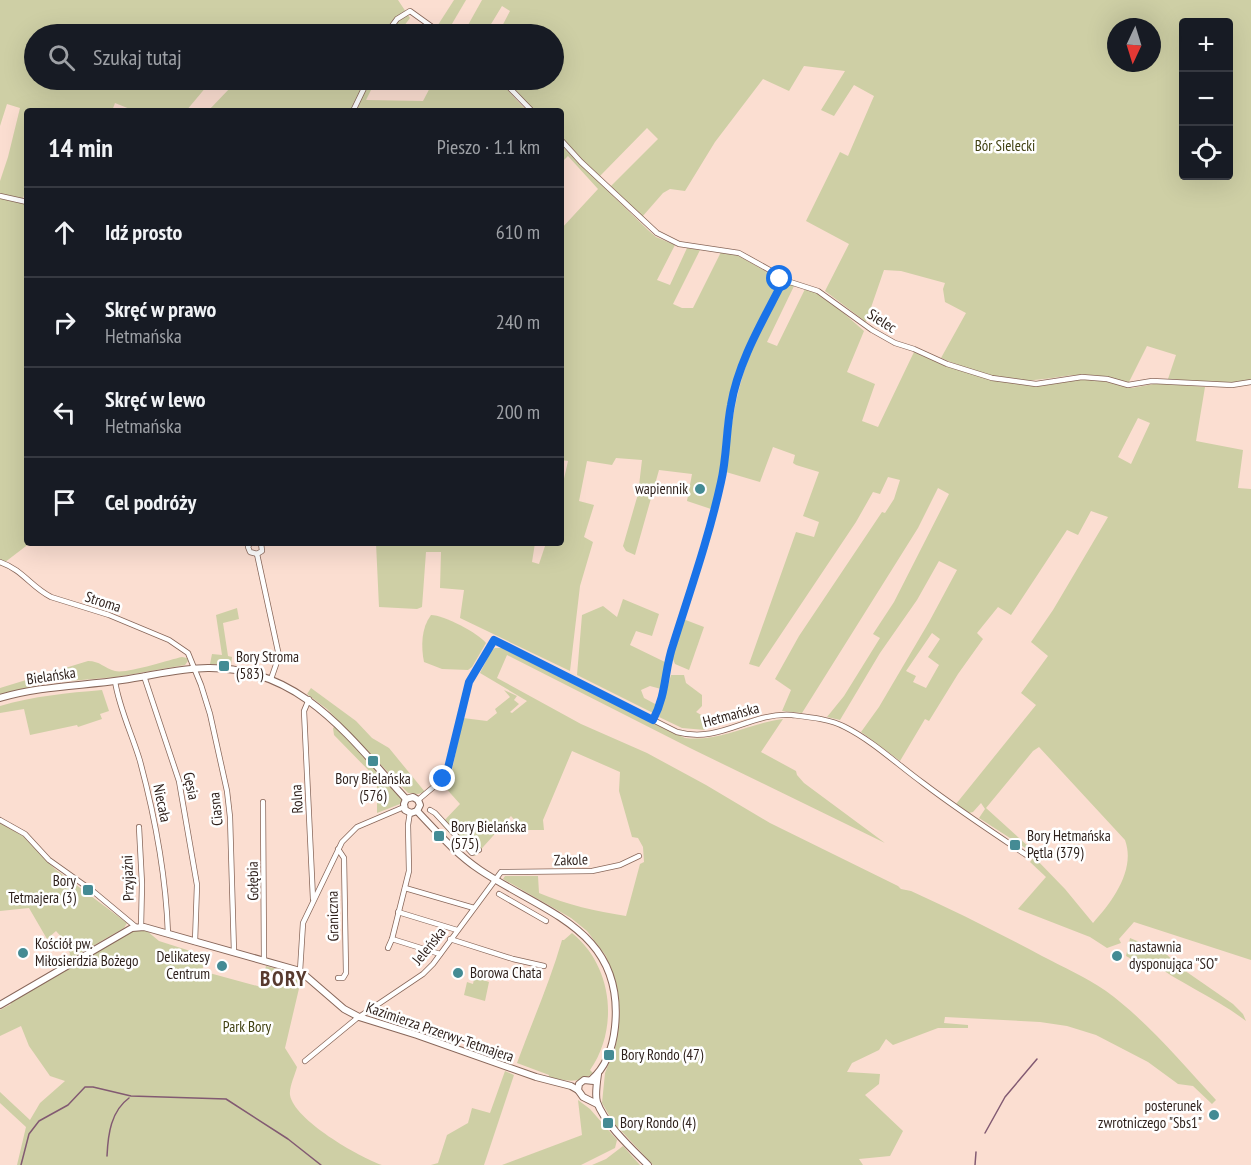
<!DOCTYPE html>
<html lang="pl">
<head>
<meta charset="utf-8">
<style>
	:root { --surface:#171b24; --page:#20242c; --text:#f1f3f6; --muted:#9ea1a6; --line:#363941 }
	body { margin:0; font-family:"PT Sans Narrow",sans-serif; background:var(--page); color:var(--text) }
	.controls { position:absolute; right:18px; top:18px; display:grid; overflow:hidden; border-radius:6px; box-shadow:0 6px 24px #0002 }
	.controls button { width:54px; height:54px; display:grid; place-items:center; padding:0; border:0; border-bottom:2px solid var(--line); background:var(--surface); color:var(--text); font:30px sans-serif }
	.compass { position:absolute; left:1107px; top:18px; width:54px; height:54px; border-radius:50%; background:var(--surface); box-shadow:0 6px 24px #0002; rotate:184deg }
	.stop { position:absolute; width:18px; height:18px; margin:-14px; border:4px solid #1a73e8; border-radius:50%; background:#fff }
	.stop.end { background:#1a73e8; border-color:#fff; box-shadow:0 2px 6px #0008 }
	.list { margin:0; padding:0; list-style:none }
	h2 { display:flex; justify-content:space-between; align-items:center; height:78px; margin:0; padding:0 24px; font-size:26px }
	h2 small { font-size:20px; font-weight:400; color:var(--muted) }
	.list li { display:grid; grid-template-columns:39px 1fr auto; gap:18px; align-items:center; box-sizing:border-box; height:90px; padding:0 24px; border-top:2px solid var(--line) }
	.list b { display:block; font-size:22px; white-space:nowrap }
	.list p { margin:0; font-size:20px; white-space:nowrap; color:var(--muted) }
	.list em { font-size:20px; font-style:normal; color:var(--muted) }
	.icon { flex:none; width:33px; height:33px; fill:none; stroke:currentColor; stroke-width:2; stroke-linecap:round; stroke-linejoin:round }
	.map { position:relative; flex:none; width:1251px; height:1165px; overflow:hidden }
	.search { position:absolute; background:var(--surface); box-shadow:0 6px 24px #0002; left:24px; top:24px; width:540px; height:66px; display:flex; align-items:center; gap:15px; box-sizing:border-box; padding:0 21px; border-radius:33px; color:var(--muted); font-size:22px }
	.panel { position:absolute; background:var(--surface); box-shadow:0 6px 24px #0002; left:24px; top:108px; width:540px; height:438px; border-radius:6px }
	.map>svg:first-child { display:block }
	.green { fill:#cecfa5; fill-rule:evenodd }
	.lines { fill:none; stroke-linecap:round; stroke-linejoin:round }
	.stream { stroke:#825a72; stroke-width:1.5 }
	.minor-casing { stroke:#88675a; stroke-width:6 }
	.tertiary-casing { stroke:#88675a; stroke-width:8 }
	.minor { stroke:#fff; stroke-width:4.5 }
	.tertiary { stroke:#fff; stroke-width:6 }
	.route { stroke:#1a73e8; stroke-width:8 }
	.poi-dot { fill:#448b94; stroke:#fff; stroke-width:2 }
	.labels { text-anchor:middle; stroke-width:5; stroke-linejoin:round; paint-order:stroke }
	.park-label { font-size:15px; fill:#3f3f10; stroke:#fff }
	.street-label { font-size:15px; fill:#2d1f1a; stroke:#fff }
	.poi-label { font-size:15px; fill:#2d1f1a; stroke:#fff; text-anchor:start }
	.district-label { font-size:21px; font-weight:bold; letter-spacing:1.5px; fill:#573a2e; stroke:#fff }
</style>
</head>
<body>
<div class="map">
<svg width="1251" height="1165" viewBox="0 0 1251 1165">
	<rect width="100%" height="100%" fill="#fbded1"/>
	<g class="green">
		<path d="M0,0H398L410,18L398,34H34V80H212L186,111H135L115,103L112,111H27V181L23,199L27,200V543H30L0,566V181L8,157L20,108L7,104L0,126Z"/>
		<path d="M454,0H466L446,34L436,28Z"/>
		<path d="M482,0H1251V380L1228,383L1168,379L1176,355L1147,346L1129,382C1117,380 1104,376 1092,375C1070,373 1049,380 1027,380C996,379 969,370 941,358L966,313L945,302L943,289L945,283L901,271L884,270L866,322L825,291L849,244L806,221L840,152L848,156L874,96L854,85L834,116L821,110L845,71L804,66L789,91L763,79L715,142L685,191L670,189L663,193L642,217L611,186L658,139L647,128L600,176L578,156L561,136V111C553,111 544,113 536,111C526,109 514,88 506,80H554V34H498L510,11L502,6L485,34H463ZM1184,22H1228V176H1184ZM1116,27H1152V63H1116Z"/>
		<path d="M219,80H376L366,100L423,101L434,80H498C509,90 516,101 528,111H208L230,88Z"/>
		<path d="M561,145L648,230L656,237L675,245L657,280L670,285L687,248L700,250L673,304L682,308H693L721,252L739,256L774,276L776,282V290L745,352L735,381L725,422L720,474L711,509L687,501L692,474L659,470L635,555L626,551L623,546L638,494L642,460L616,458L612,465L587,461L579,501L594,505L584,537L593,542L580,586L570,671L460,618L464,590L440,588L441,552H426L422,607L417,609L379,607L376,543H535L532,562L539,564L546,543H561V492L568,461L561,460V229L598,189L568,156L561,163Z"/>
		<path d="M789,284H795L767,342L777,346L806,287L830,301L864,331L847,372L875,384L862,421L878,427L914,352L946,366L989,379L1017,384L1036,385L1075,378L1094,379L1132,388L1159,383L1205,387L1196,441L1243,450L1238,488L1251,489V960L1134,922L1119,939L1121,943L1107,948L1090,937L1018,909L1046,877L1030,862L1034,857L1065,889L1093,923C1112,902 1136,870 1125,840L1039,747L1033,751L986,808L1029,847L1027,849L979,818L985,809L981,803L973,812L969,813L956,804L1036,705L1021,693L1048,656L1031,642L1053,610L1108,517L1091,511L1078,535L1067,530L1011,615L998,607L977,633L983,639L958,674L929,721L925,719L900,761L861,732L879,707L929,622L957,570L939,561L917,600L880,653L840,720L827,717L844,696L880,638L873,634L894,602L949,494L938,488L918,528L802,713L782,711L791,690L775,679L799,636L882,512L885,513L894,499L900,480L888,477L880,494L873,492L856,522L759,667L749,664L796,532L814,537L819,522L803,516L819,472L796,465L793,463L795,455L773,447L760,482L726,472C732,410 740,369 768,314C774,303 778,290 789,284ZM1138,418L1150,423L1131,464L1118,457ZM932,633L940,639L928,657L939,665L926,688L913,682L916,676L906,671Z"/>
		<path d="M623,599L659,614L652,636L636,631L630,645L667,663L661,689L650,686L641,690L644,698L657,705L653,713L577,675L582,615L603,606L617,617Z"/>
		<path d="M237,608L239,619L223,623L228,656L232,657L231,665L210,664L212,654L222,655L216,615Z"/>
		<path d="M431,615C444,615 478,633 486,643L472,667L468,670L442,669L424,662C421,647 421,628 431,615Z"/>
		<path d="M683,619L704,627L689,670L675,664L672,657Z"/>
		<path d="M495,648H504L685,738C720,742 749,723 783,719L761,752L796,771L797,775L804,783L885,843L690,748L507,655L497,678L581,724L647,753L706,785L770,823L898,886L901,889L911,891C955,911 999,933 1042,956C1063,967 1086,977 1106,991C1147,1021 1182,1063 1216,1100L1212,1104L1193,1086L1178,1084L1148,1062L1096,1035L1067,1026L1040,1022L945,1017L944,1023L968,1025V1028H938L893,1045L886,1039L879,1050L852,1063L847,1072L880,1074L879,1084L865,1095L903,1131L890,1156L859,1159L863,1165H653L613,1122L602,1103L605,1073L616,1045L620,1013L616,982L606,956L587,931L571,918L503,879L505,876H538L539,893C568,905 595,911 626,916L640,864L644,862L643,847L638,838L632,837L619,791L620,772L572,751L543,820L544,830H523L511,816L475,856L457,841L441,824L460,804L443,785L451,775L463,718L487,721L497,713L495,709L510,697L504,690L517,696L514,700L519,704L510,712L512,713L527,701L480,673L491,651Z"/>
		<path d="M182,657L187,658L188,661L185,665L116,677L47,683L0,694V688L88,661C100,661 104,668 115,671C127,674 168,660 182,657Z"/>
		<path d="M671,675H684L686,683L702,695V706L696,712L705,717V730L682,728L659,717Z"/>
		<path d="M311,688L356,721L372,738L389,748L425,792L418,794L408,793L327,709L307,694Z"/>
		<path d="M102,690L109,711L100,714L102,719L78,727L77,725L30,735L24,709L0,713V706C34,696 67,693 102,690Z"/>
		<path d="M336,725L398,794L403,800L400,804L377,813V779L334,735L333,728Z"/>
		<path d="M0,823L23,836L55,869L127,923L124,928L65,962L70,954L66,942L56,931L47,939L29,908L0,911Z"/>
		<path d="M138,930L147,931L159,941L206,956L202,971L261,987L266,966L296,974L304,979L301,980L285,1048L297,1067C295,1075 289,1087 290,1095C294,1120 359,1157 382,1165H17L26,1127L0,1103V1092L30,1120L40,1103L65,1081L50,1076L29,1046L21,1026L0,1036V1010L11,1004L10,1002L131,932Z"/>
		<path d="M572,933C613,966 619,1029 590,1070L593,1073C580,1084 565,1081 549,1077V1075L517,1063C532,1022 550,982 562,940H564Z"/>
		<path d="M1130,938L1165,953L1181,968L1233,1004L1243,1014L1246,1021C1216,998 1181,984 1151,962L1146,967L1126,956Z"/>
		<path d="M478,978L489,982L485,1001L464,995L467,982L473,984L474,979Z"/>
		<path d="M505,1071L514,1075L484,1165H431L438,1163L447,1135L468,1123L472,1108L490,1113Z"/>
		<path d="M578,1100L590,1109L617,1140L615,1148L581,1165H502L582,1135Z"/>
		<path d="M623,1146L640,1165H592L606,1159Z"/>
	</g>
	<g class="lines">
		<g class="stream">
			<path d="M985,1133L1005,1097L1037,1059"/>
			<path d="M107,1156C108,1134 111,1111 129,1098"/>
			<path d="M21,1165L29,1134L39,1121L68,1105L85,1087H93L131,1096L226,1099L288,1139L321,1165"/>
			<path d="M975,1165L976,1152"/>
		</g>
		<g class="minor-casing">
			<g id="minor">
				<path d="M386,34L397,19L410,11L442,34"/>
				<path d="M502,80L532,111"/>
				<path d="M353,111L368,80"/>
				<path d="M561,140L581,162L657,233L679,244L739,253L775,273L780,279V287"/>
				<path d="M0,196L27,202"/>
				<path d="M780,287L790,282L818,291L872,330L895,343L914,349L947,364L992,378L1036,384L1082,377L1107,379L1128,385L1152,381L1232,385L1251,382"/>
				<path d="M250,543L248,547L250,552L257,554"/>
				<path d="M257,554L279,656L271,679"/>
				<path d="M257,554L262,551L261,543"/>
				<path d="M0,562C23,570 31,587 51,597L109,615L169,640L188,653L201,685L210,714L227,791L230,817L234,952"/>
				<path d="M144,676L179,781L197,885L195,942"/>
				<path d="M115,681C119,708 132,734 140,761C155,817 166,876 168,934"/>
				<path d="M309,699L304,711L313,899"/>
				<path d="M653,720C667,693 664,671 673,645C690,591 709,537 721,482C727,457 726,430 731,405C738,363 761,324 780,287"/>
				<path d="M418,800L443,779L447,772L469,682L494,640L677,732C721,744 749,712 792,715C809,717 830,719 845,727C873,741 898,765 923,783C957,809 992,832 1028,856"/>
				<path d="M263,802L264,960"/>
				<path d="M430,810L435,813L472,853L479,850"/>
				<path d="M0,820L25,834L49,860L94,892L136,927"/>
				<path d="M139,827L142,884L141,927"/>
				<path d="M338,849L344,858L346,973L343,978H338"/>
				<path d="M405,888L474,908"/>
				<path d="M499,894L546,921"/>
				<path d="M398,912L457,930"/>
				<path d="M392,939L440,954"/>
				<path d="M450,939L513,959L544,966"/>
				<path d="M388,948L392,939L409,871L408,825L410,812"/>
				<path d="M300,971L303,923L342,842L357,827L404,807"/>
				<path d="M305,1061L356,1019L423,974L433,964L501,872L592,871L620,865L639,856"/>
			</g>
		</g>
		<g class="tertiary-casing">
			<g id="tertiary">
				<path d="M0,698C40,686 81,686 122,680C151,676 179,668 208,668C301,667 349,737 406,799"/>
				<path d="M406,799L404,804L405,810L411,813L417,811"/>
				<path d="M406,799L413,797L418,800L420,805L417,811"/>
				<path d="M417,811C437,832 456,854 480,870C544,913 625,930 615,1027C613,1046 606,1067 591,1080"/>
				<path d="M0,1005L132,928L144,927L300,971L344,1009L359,1017L417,1035L536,1077L571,1086L578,1090"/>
				<path d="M598,1074C597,1081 595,1096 597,1102C604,1123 632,1149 648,1165"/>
				<path d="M594,1081L584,1080L579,1084L578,1090L583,1097L597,1104"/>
			</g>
		</g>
		<use href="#minor" class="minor"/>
		<use href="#tertiary" class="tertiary"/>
	</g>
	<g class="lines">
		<path class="route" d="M443,779L447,772L469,682L494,640L653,720C667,693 664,671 673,645C690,591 709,537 721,482C727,457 726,430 731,405C738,363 761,324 780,287V279"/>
	</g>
	<g class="poi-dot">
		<circle cx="700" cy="489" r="6"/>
		<rect x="218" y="660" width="12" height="12" rx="3"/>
		<rect x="367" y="755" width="12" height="12" rx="3"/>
		<rect x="433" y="830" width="12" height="12" rx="3"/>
		<rect x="1009" y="839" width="12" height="12" rx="3"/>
		<rect x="82" y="884" width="12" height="12" rx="3"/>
		<circle cx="23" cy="953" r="6"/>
		<circle cx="1117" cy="956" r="6"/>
		<circle cx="222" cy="966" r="6"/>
		<circle cx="458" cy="973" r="6"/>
		<rect x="603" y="1049" width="12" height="12" rx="3"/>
		<circle cx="1214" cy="1115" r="6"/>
		<rect x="602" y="1117" width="12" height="12" rx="3"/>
	</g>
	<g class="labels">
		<g class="park-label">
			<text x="1005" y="151">Bór Sielecki</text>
			<text x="247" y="1032">Park Bory</text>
		</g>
		<g class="street-label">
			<text transform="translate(882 321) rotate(32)" y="5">Sielec</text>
			<text transform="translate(103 602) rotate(18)" y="5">Stroma</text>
			<text transform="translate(51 676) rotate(-8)" y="5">Bielańska</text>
			<text transform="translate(731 715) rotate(-15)" y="5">Hetmańska</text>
			<text transform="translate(191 786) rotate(78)" y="5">Gęsia</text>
			<text transform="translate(297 799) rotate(-93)" y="5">Rolna</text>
			<text transform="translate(162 803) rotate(78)" y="5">Niecała</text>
			<text transform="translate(216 809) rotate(-96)" y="5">Ciasna</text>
			<text transform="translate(571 860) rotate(-2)" y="5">Zakole</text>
			<text transform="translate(128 878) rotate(-92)" y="5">Przyjaźni</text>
			<text transform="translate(253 881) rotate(-91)" y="5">Gołębia</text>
			<text transform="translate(333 916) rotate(-91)" y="5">Graniczna</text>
			<text transform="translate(429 946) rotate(-51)" y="5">Jeleńska</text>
			<text transform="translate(440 1032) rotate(19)" y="5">Kazimierza Przerwy-Tetmajera</text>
		</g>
		<g class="poi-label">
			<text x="688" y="494" text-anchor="end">wapiennik</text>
			<text x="236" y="662">Bory Stroma<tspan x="236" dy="17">(583)</tspan></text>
			<text x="373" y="784" text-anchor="middle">Bory Bielańska<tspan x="373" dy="17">(576)</tspan></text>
			<text x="451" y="832">Bory Bielańska<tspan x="451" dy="17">(575)</tspan></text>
			<text x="1027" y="841">Bory Hetmańska<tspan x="1027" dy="17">Pętla (379)</tspan></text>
			<text x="76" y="886" text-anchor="end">Bory<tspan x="76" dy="17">Tetmajera (3)</tspan></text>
			<text x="35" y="949">Kościół pw.<tspan x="35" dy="17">Miłosierdzia Bożego</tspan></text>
			<text x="1129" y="952">nastawnia<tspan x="1129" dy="17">dysponująca "SO"</tspan></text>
			<text x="210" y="962" text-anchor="end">Delikatesy<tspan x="210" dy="17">Centrum</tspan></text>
			<text x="470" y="978">Borowa Chata</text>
			<text x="621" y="1060">Bory Rondo (47)</text>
			<text x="1202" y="1111" text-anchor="end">posterunek<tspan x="1202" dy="17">zwrotniczego "Sbs1"</tspan></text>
			<text x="620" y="1128">Bory Rondo (4)</text>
		</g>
		<g class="district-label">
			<text x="284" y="986">BORY</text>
		</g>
	</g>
</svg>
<div class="controls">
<button>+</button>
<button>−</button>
<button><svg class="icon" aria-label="locate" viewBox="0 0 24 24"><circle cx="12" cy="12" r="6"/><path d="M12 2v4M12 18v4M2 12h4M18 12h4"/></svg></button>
</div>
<svg class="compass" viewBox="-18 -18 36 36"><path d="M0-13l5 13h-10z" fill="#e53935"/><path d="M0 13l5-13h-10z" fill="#9ea1a6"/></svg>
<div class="stop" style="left:780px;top:279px"></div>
<div class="stop end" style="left:443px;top:779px"></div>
<div class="search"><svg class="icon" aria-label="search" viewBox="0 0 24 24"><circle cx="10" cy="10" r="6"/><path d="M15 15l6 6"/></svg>Szukaj tutaj</div>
<section class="panel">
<h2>14 min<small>Pieszo · 1.1 km</small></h2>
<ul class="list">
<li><svg class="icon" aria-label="ahead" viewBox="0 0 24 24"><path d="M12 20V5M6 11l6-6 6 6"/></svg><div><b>Idź prosto</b></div><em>610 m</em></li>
<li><svg class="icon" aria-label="right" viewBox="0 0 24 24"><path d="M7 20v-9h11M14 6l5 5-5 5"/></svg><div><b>Skręć w prawo</b><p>Hetmańska</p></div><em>240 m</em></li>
<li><svg class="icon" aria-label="left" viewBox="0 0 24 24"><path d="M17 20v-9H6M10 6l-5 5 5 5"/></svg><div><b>Skręć w lewo</b><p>Hetmańska</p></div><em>200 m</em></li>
<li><svg class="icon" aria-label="arrive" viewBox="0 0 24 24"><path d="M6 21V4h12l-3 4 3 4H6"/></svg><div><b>Cel podróży</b></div></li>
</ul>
</section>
</div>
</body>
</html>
